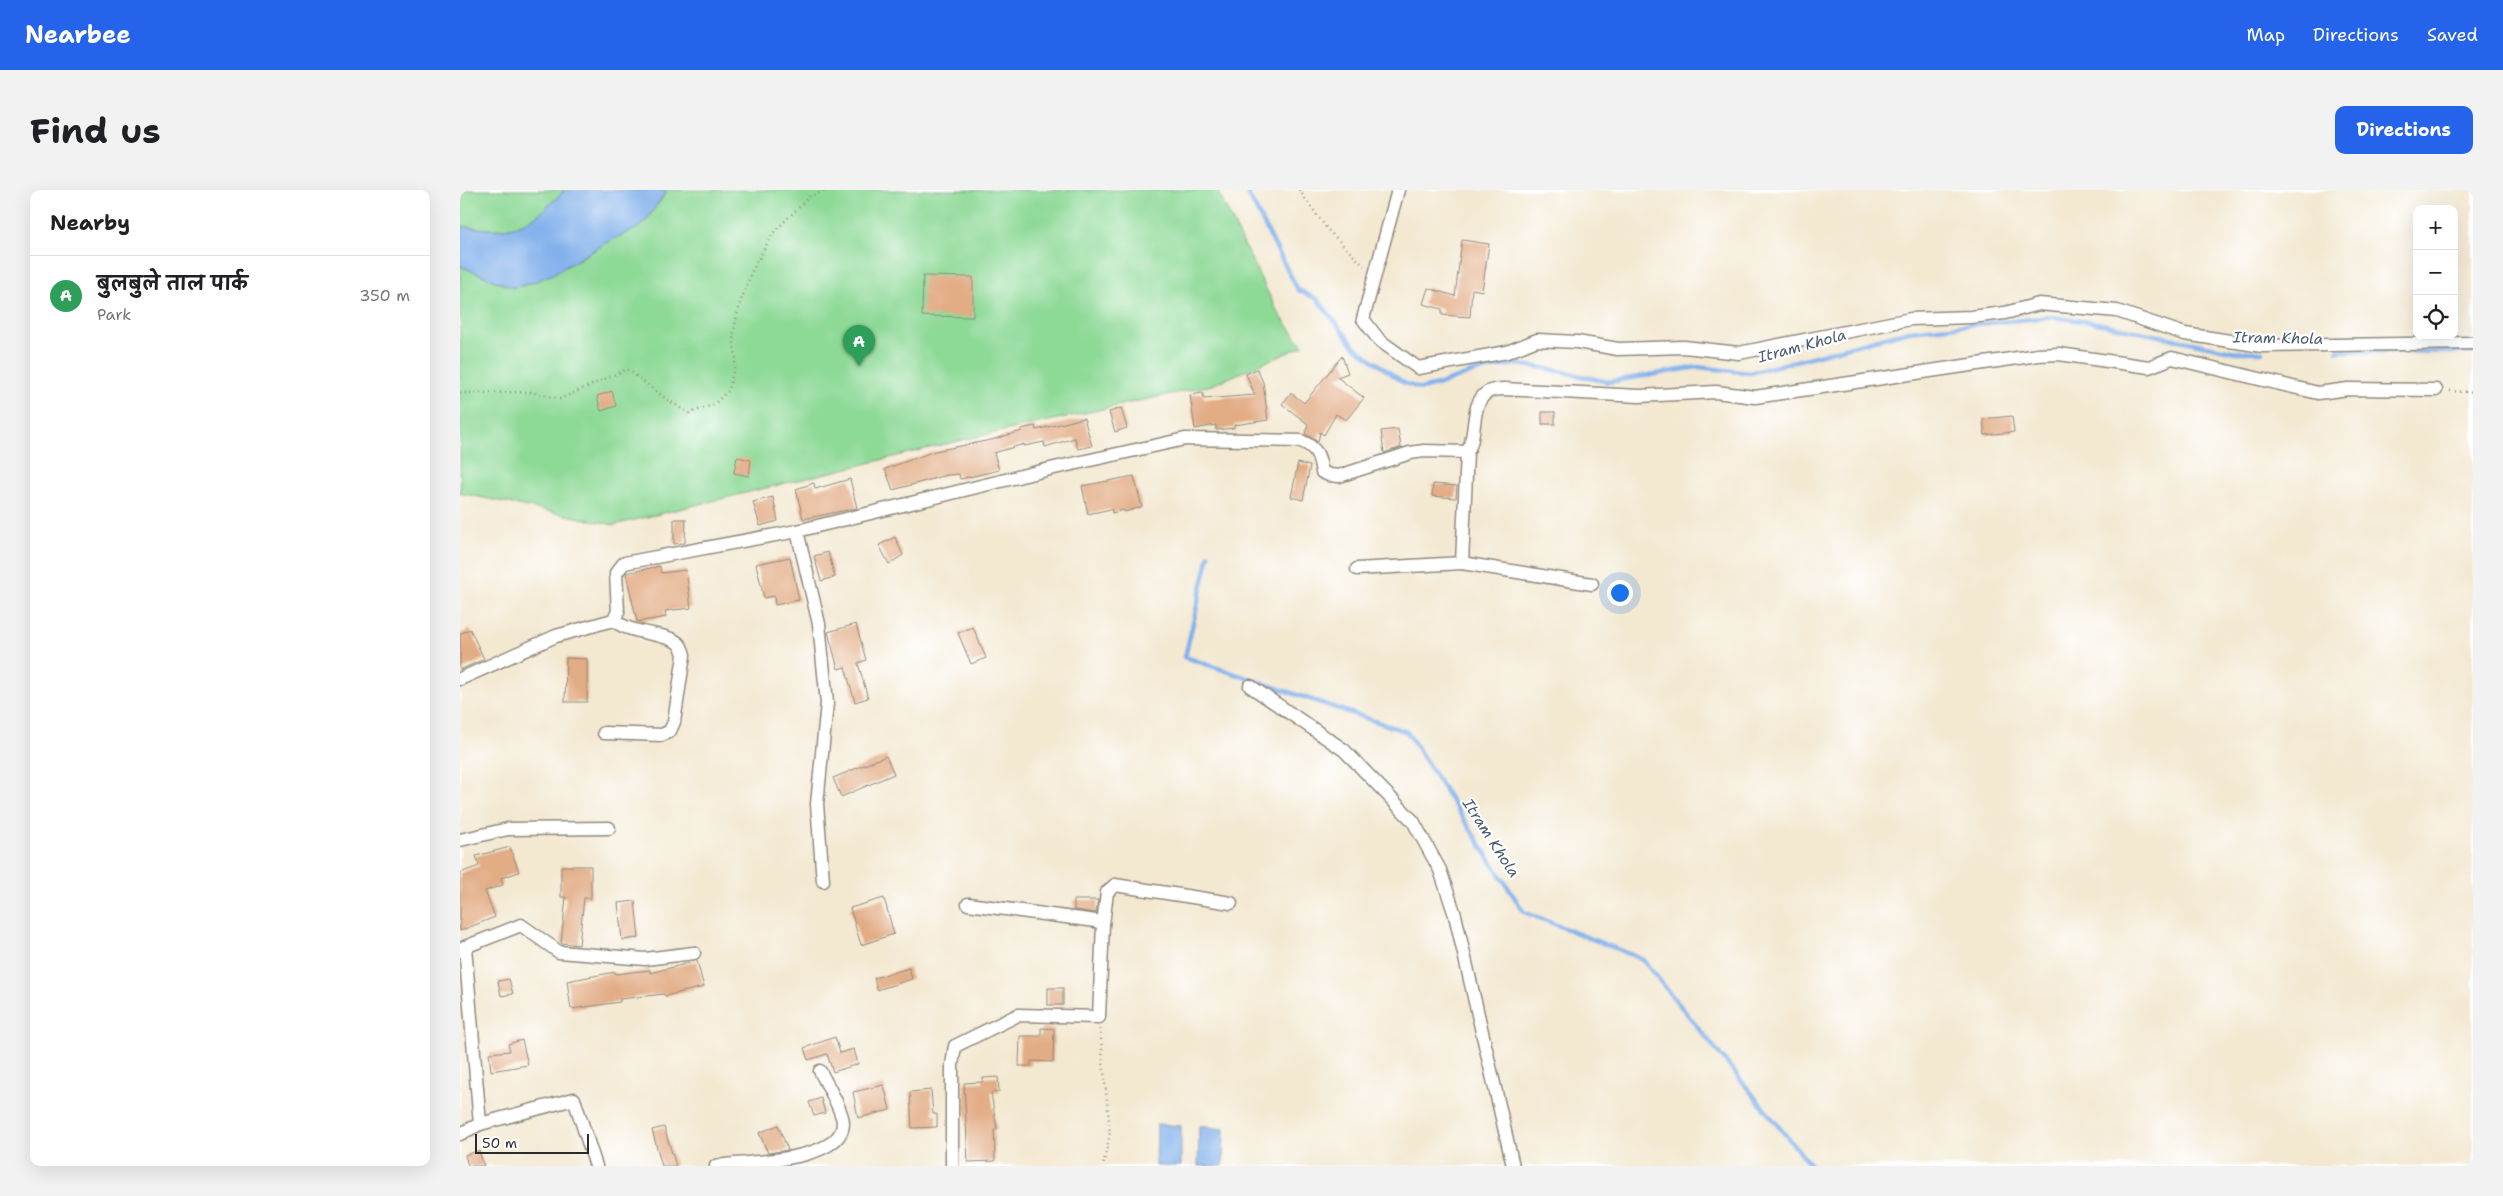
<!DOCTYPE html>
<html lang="en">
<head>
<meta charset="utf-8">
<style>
	:root { --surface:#fff; --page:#f2f2f2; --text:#202124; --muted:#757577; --line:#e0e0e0; --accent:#2563eb }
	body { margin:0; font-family:"Shantell Sans","Playpen Sans Deva",sans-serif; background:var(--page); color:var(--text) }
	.controls { position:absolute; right:15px; top:15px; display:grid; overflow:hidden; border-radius:10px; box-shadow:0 5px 20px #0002 }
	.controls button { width:45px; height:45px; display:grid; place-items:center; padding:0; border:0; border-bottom:1px solid var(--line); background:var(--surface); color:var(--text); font:25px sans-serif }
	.scale { position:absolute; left:15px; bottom:12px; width:114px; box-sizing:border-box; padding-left:5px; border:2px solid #2b2b2b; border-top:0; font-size:14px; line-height:18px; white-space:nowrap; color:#2b2b2b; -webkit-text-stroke:4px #fff; paint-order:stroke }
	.you { position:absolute; left:1159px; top:402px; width:18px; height:18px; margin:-12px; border:4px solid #fff; border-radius:50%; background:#1a73e8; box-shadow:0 0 0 8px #1a73e833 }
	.badge { display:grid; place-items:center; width:32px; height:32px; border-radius:50%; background:var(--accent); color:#fff; font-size:16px; font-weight:700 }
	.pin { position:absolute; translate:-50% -41px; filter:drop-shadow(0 1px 2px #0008) }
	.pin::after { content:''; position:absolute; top:26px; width:18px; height:15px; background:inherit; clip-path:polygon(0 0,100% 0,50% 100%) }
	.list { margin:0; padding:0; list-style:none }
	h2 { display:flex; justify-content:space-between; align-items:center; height:65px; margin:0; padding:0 20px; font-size:21px }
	h2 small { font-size:16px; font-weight:400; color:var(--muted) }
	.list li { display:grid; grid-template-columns:32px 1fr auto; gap:15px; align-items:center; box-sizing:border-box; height:80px; padding:0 20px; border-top:1px solid var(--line) }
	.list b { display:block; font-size:19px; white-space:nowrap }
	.list p { margin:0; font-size:16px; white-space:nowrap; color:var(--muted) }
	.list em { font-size:16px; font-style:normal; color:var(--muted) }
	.icon { flex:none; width:28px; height:28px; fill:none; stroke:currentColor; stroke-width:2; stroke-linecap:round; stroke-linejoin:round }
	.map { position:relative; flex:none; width:2013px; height:976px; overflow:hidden; border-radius:10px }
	header { display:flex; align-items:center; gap:30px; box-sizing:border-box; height:70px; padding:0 25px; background:var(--accent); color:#fff }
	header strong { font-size:24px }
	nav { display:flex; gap:28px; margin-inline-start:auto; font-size:18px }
	.intro { display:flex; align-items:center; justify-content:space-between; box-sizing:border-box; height:120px; padding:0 30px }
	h1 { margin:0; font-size:35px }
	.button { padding:12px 22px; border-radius:10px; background:var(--accent); color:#fff; font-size:18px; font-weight:700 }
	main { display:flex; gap:30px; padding:0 30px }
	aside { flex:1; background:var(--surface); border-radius:10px; box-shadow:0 5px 20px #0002 }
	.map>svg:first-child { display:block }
	.green { fill:#8dd996; stroke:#5c8260 }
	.water { fill:#81b0eb; stroke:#566e8b }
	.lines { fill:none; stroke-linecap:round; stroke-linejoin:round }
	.stream { stroke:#81b0eb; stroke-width:4.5 }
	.building { fill:#e2ac84 }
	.street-casing { stroke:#8f8a7e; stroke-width:15 }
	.path { stroke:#8f8a7e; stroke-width:2.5; stroke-dasharray:1 4; stroke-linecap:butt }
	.street { stroke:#fff; stroke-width:12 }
	.labels { text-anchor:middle; stroke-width:4.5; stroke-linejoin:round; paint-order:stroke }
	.water-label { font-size:15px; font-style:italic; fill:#495a6e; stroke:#fff }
</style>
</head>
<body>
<header>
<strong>Nearbee</strong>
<nav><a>Map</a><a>Directions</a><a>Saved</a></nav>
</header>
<div class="intro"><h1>Find us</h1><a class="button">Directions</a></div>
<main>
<aside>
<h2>Nearby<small></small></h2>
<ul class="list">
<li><span class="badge" style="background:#2e9e5b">A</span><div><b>बुलबुले ताल पार्क</b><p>Park</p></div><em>350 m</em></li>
</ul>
</aside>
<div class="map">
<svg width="2013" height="976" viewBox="0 0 2013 976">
	<rect width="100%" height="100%" fill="#fff"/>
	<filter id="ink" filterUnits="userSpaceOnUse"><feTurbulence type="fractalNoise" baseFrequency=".02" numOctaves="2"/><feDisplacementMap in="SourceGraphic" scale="10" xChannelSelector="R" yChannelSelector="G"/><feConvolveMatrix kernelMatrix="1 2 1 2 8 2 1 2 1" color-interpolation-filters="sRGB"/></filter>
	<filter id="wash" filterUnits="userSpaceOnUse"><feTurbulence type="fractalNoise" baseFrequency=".0096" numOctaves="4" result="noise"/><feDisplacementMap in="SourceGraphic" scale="20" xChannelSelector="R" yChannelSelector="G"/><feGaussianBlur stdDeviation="1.12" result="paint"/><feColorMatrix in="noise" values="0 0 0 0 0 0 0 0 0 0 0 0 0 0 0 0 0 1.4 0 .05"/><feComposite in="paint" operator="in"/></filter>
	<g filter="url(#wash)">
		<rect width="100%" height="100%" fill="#f3e8d0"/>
		<g class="green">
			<path d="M0,0H104C100,6 93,11 87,17C58,44 37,41 0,36Z"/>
			<path d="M207,0H757L817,121L843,156L752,195L507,249L154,335L0,303V76C13,79 43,97 53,97C82,97 179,35 199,13C202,10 204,4 207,0Z"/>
		</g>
		<g class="water">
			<path d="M104,0H207L186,31L176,39L151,50L93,84L74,92L53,98L0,76V36C37,41 58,44 87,17C93,11 100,6 104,0Z"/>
			<path d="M697,934L721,936V976H696Z"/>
			<path d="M739,936L764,939L763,976H738Z"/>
		</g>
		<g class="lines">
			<g class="stream">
				<path d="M786,0L838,100L857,109L895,157L944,193L961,199L977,195L1016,181L1055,174L1090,179L1148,192L1238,177L1290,183L1449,141L1591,127L1632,132L1776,162H1802"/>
				<path d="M1877,161L2013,162"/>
				<path d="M749,365L725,467L947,542L1064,722L1182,769L1351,976"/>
			</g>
		</g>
		<g id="blocks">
			<g class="building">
				<path d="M1002,50L1029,54L1022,101L1012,99L1010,127L982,125V119L963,114L968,98L995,106Z"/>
				<path d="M463,86L513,87V127L462,126Z"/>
				<path d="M882,166L888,183L877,187L904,208L886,230L876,224L864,245L860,242L858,252L845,244L848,234L822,214L831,203L844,213Z"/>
				<path d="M797,179L803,192L808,230L774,235V238L756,240V235L735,239L730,205L743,203L744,209L795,205L786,184Z"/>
				<path d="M152,201L156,216L141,221L137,206Z"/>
				<path d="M661,218L667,238L655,242L649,222Z"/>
				<rect x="1082" y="222" width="13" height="12"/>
				<path d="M1552,226L1554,242L1525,245L1523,229Z"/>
				<path d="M624,228L632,256L618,259L615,248L585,257L584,252L564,256V254L534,263L539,280L527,283L500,289L499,284L487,285L433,300L425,279L475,261L531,250L562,241L561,239L575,236L576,240Z"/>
				<path d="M938,239L941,257L924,263L921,241Z"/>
				<path d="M277,267L291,270L289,286L274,283Z"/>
				<path d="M838,273L850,276L843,310L831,307Z"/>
				<path d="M674,286L682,317L664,322V320L652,323L651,319L628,324L622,296Z"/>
				<path d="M390,289L397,318L343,329L336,299L354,293L355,299Z"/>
				<path d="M973,294L997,296L996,308L972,306Z"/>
				<path d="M313,307L318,331L300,336L293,312Z"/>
				<path d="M214,329H226L225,353L214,354Z"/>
				<path d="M435,347L443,365L429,374L419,355Z"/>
				<path d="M368,362L375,387L361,391L354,366Z"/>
				<path d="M330,367L339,410L315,415L314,406L304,408L296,374Z"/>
				<path d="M200,376L201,383L226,380L231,418L205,421L206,427L177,432L166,383Z"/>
				<path d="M396,434L406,470L398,473L408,508L395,512L385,477L378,479L368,442Z"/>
				<path d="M513,437L526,468L511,474L498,443Z"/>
				<path d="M10,439L24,469L0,480V444Z"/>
				<path d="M106,468L127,469V512H105Z"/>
				<path d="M426,566L434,584L381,607L373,588Z"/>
				<path d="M50,657L59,682L41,688L43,695L25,701L35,727L0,741V683L19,676L16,666Z"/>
				<path d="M101,676H131V708H124L119,755L101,753L106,707H101Z"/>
				<path d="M424,708L434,744L401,755L390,718Z"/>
				<path d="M614,710H638L636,723L614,720Z"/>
				<path d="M175,711L179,748L162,750L158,713Z"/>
				<path d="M237,771L244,797L205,806L204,804L160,809V812L111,819L107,791L155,782L156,784L190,780V783Z"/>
				<path d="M449,778L452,789L417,800L414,788Z"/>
				<path d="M49,789L53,804L41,806L38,791Z"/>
				<rect x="588" y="798" width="15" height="17"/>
				<path d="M581,838L594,839L593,872L571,871V876H559L560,846H581Z"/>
				<path d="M375,847L380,863L394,859L398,874L373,882L367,864L348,870L344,858Z"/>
				<path d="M62,850L68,875L31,881L29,863L50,861L48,854Z"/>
				<path d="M538,887L539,902L531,903L537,939L534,940L535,971L508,972L504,893L523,892V888Z"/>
				<path d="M424,895L430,920L398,928L393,902Z"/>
				<path d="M471,900L473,924H477V937L452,938L450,902Z"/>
				<path d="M361,908L365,923L354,926L349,912Z"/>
				<path d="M318,935L328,960L308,963L299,943Z"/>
				<path d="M204,937L216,976H202L192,940Z"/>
				<path d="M19,961L24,976H8L5,965Z"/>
			</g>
		</g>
	</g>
	<g filter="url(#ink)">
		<use href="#blocks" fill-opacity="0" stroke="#8f8a7e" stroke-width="1"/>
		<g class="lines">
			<g class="street-casing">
				<g id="street">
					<path d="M938,0L903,129L919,150L958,178L1047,162L1077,150L1117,152L1158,159L1224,157L1279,163L1451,129L1511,127L1545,123L1579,114L1657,121L1725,144L1802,156L2013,153"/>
					<path d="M337,341L359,434L367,513L357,614L363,691"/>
					<path d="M1002,373L1007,262"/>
					<path d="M897,379L1002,373L1132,394"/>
					<path d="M0,489L96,446L153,430L158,422L156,383L164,373L337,341L590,279L725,249L841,251C857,258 859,265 862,282L869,285L879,286L950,263L964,261L1007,262C1018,246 1009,213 1028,202C1032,200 1040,199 1044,199L1179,206L1256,202L1295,207L1578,165L1599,164L1689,177L1712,168L1858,203L1888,199L1976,200"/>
					<path d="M790,496L884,560L953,631L980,680L995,725L1053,976"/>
					<path d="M144,543L202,545L210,541L214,532L224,465C223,461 222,457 219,454C209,443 172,445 153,430"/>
					<path d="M0,650L48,639L149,638"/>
					<path d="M643,734L647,702L655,695L771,713"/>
					<path d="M5,757L61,735L99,762L185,769L234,763"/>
					<path d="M0,759L5,757L20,934L0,944"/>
					<path d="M20,934L114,909L136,976"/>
					<path d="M256,976C284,972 383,972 383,933C383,921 366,893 360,881"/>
					<path d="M492,976V875L495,856L558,825L639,827L643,734L636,731L508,714"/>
				</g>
			</g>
			<g class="path">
				<path d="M839,0L867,39L904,76"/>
				<path d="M1990,201L2013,202"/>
				<path d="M0,203L70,202L100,209L167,179L206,209L229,223L253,215L269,200L276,169L273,145L279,116L291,83L313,43L350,6L369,0"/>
				<path d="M640,839L650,943L643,976"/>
			</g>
			<use href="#street" class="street"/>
		</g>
	</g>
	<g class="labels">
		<g class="water-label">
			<text transform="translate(1818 148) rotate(1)" y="5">Itram Khola</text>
			<text transform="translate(1342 156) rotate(-15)" y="5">Itram Khola</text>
			<text transform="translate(1031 648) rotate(57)" y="5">Itram Khola</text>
		</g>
	</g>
</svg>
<div class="controls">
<button>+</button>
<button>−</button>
<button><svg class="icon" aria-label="locate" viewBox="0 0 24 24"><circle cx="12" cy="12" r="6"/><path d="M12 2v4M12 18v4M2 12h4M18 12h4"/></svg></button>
</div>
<div class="scale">50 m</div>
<div class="you"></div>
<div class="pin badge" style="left:399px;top:176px;background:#2e9e5b">A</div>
</div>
</main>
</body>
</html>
